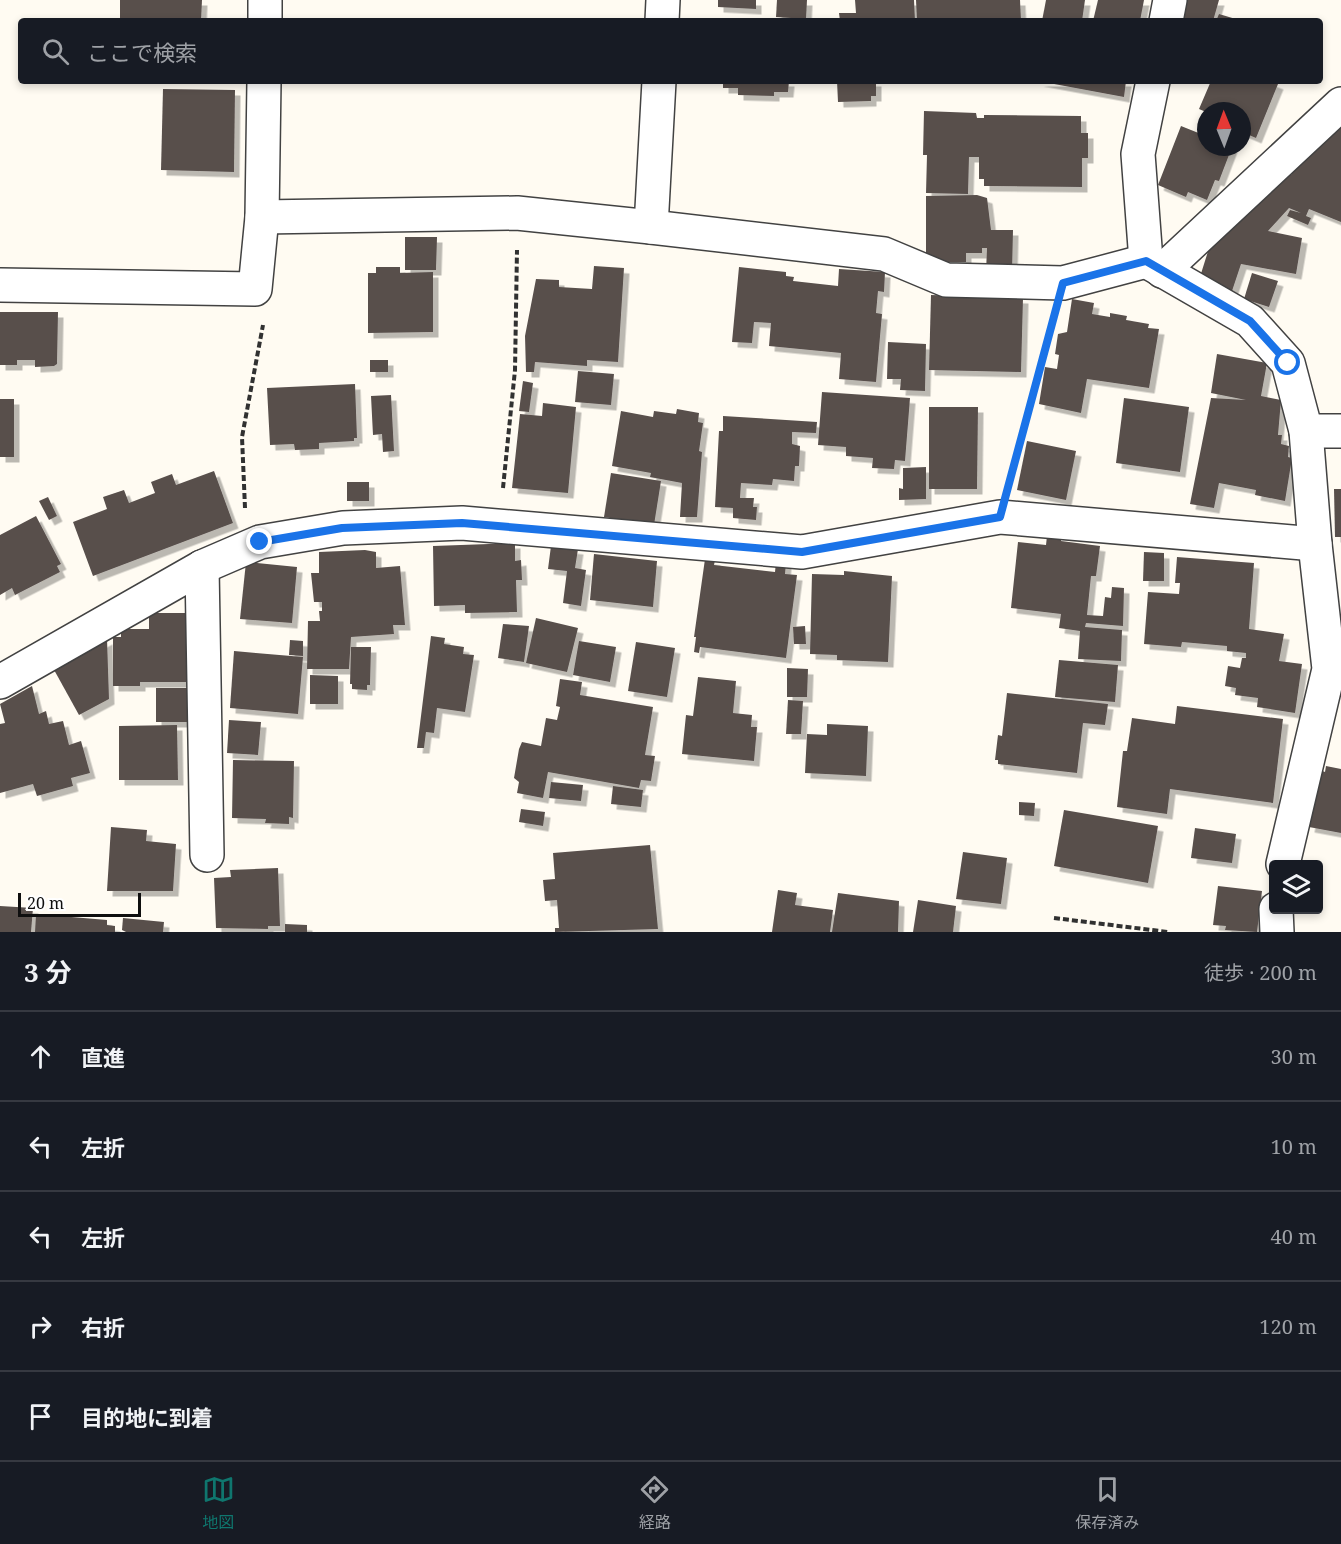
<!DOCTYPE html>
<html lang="ja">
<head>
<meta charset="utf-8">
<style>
	:root { --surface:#171b24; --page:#242831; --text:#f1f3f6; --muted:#9ea1a6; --line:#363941; --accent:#0f766e }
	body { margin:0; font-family:"Noto Serif","Noto Sans JP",serif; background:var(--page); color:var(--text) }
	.controls { position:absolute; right:18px; bottom:18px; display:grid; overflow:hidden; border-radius:6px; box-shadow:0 3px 9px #0003 }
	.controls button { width:54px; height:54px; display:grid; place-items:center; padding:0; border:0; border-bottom:2px solid var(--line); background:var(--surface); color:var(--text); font:30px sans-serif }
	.compass { position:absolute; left:1197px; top:102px; width:54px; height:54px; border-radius:50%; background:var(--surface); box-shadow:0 3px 9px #0003; rotate:359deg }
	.scale { position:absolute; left:18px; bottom:15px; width:123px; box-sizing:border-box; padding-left:6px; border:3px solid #0f0f0f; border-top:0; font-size:16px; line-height:21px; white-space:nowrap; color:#0f0f0f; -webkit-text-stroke:4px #fff; paint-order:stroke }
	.stop { position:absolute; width:18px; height:18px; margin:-14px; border:4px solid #1a73e8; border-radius:50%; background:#fff }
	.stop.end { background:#1a73e8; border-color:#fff; box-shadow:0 2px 6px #0008 }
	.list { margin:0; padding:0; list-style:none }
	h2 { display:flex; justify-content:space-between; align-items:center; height:78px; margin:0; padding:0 24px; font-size:26px }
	h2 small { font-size:20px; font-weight:400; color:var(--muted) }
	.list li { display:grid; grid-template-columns:39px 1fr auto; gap:18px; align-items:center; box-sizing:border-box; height:90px; padding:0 24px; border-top:2px solid var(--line) }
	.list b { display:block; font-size:22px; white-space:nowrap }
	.list em { font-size:20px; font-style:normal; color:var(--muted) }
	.icon { flex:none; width:33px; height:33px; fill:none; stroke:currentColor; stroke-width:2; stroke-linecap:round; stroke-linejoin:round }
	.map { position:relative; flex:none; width:1341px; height:932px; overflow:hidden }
	.search { position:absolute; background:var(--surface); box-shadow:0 3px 9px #0003; left:18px; right:18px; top:18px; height:66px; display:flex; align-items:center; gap:15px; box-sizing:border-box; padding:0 21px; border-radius:6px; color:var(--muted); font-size:22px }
	.sheet { height:528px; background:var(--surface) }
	nav { display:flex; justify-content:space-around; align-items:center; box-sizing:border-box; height:84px; border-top:2px solid var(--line); background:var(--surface); font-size:16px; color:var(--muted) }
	nav a { display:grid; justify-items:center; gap:3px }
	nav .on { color:var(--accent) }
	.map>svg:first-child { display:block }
	.building { fill:#584f4c; filter:url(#shadow) }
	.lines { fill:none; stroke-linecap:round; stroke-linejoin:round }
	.minor-casing { stroke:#424242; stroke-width:36 }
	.path { stroke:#313131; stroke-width:4; stroke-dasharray:6 3; stroke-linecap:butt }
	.minor { stroke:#fff; stroke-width:33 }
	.route { stroke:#1a73e8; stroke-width:8 }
</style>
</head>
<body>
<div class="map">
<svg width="1341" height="932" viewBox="0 0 1341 932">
	<defs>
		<filter id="shadow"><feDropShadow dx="5.5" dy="5.5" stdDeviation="0" flood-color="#0004"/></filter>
	</defs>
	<rect width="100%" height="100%" fill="#fffbf2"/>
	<g class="building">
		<path d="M120,0H202L201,21H120Z"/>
		<path d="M718,0H756V9L718,7Z"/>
		<path d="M777,0H807L806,19L776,17Z"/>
		<path d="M855,0H914L915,21H840L839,13H856Z"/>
		<path d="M916,0H1020L1021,21H917Z"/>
		<path d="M1046,0H1085L1082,21H1042Z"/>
		<path d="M1098,0H1144L1140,21H1093Z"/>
		<path d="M1175,0H1219L1213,21H1168Z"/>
		<path d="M1219,14L1239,20V21H1216Z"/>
		<path d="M723,81H789L788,92H774V96L738,95V88H723Z"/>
		<path d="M837,81H876V96H871V101L838,102Z"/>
		<path d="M1038,81H1126L1124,97Z"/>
		<path d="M1211,81H1270L1278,84L1256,138L1242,132V111L1206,112L1199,109Z"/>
		<path d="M163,89L235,90L234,172L161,170Z"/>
		<path d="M924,111L976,113L977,118H984V115L1081,116V133H1088V158H1082V187L984,186V179H979V157H969L968,194L926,193L927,155H923Z"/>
		<path d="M1341,121V222L1309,209L1306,216L1311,218L1308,225L1287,216L1290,210L1301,213L1289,208L1268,231L1302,238L1296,274L1241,264L1232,291L1199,280L1210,245L1281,172L1291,175L1300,152Z"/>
		<path d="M1181,126L1206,136V147H1232L1219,181L1215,180L1207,200L1188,192L1186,197L1158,185Z"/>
		<path d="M977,195L987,198L991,230H1013L1012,273L986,272L987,248H982V253H966V262H926V196Z"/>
		<path d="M405,237H437L436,270H405Z"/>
		<path d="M594,266L624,268L618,362L587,360V366L535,362L534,372H526L525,336L536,279L559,280V287L592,289Z"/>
		<path d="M376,267H400V273L433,272V332L368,333V273H376Z"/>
		<path d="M739,267L786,272V276L794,277L793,281L838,286L839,269L885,272L884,292L878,291L876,313L882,314L876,382L839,379L841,353L769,346L771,323L754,322L752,343L732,342Z"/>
		<path d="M1252,273L1278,281L1269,307L1244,299Z"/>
		<path d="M931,295L1023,298L1021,372L929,370Z"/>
		<path d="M1072,299L1094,303L1092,314L1110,317V313L1127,316L1126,320L1149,324L1148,328L1159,329L1149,388L1087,379L1081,413L1039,404L1045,367L1057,369L1059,355L1055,354L1058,334L1067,332Z"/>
		<path d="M0,312H58L57,364L54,366L35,367V360H17V365H0Z"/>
		<path d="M888,342L926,344L925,391L900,390L901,379H887Z"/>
		<path d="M1217,354L1267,363L1261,396L1281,400L1278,435H1282L1281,444L1289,446L1288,457L1292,458L1285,501L1255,495L1256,490L1219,483L1214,508L1190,504L1211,398L1246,400L1211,393Z"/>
		<rect x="370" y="360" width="18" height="12"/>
		<path d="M578,371L614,374L611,405L575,402Z"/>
		<path d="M523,381L533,383L529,412L519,411Z"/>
		<path d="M355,384L357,438H354V441L319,443V449L295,450L294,444L270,445L267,388Z"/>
		<path d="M822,392L910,398L905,461L895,460L894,469L872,468L873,458L846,456V447L818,445Z"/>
		<path d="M391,395L394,451L383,452L382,434L373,435L371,396Z"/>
		<path d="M1124,398L1189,407L1180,472L1116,463Z"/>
		<rect x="0" y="399" width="14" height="58"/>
		<path d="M543,403L576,407L568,493L512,488L520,414L542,416Z"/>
		<path d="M929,407H978L977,489H929Z"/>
		<path d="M677,409L699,413L698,422L703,423L699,451L702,452L697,517H680L682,483L650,477L651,473L612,466L621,411L653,417L654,411L676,414Z"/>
		<path d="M723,416L817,422L816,433L792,432V444L800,446L799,466H795L794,481L773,479L772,485L741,483L740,498H754L753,507H757L756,520L733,518V508L715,507L719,431H723Z"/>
		<path d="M1027,441L1076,451L1066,500L1017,490Z"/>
		<path d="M926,467V499L899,500V488L903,489V468Z"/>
		<path d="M214,471L233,523L93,576L73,522L107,509L103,497L124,490L129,503L155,493L151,482L172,474L176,485Z"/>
		<path d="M611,473L661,481L654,525L604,517Z"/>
		<rect x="347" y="482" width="22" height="19"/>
		<path d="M1334,489H1341V537H1335Z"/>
		<path d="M48,497L57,516L49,520L39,501Z"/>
		<path d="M36,516L61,564L57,566L60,572L15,595L12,588L0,595V535Z"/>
		<path d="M1047,536L1061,538V541L1100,546L1096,576H1091L1087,615L1103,616L1105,597L1111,598L1112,587L1124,588L1123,626L1086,623L1085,627L1122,630L1121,661L1078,659L1080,631L1059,628L1061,614L1011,608L1018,542L1046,545Z"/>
		<path d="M515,543V561L521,560L522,580H516L517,612L465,613V605L434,606L433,546Z"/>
		<path d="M551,546L578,549L575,568L586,570L581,606L563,603L567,571L548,569Z"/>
		<path d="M365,550L376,552V568L400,566L405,625H393L394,634L351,637L349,669H307L308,621H320L319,611H322V602H314L311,573H319V552Z"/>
		<path d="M1144,552L1164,553V581H1143Z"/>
		<path d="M594,554L657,561L653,607L590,600Z"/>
		<path d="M1177,557L1254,563L1249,629L1284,634L1279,661L1302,664L1295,713L1257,707L1258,698L1235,695L1236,688L1225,686L1228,666L1240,668L1242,658H1246V653L1227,651V646L1182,642L1181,647L1144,644L1148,592L1179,594L1180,583H1175Z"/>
		<path d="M705,559L715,560L714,565L775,572L776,562L786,563L785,574L797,575L786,658L700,647L699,653L694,652L696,637H694Z"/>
		<path d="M246,562L297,567L292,623L240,619Z"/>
		<path d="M844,571L892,576L888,662L837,660V655L810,654L812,574L844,575Z"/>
		<path d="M149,613H186V682H140V686H113V637H121V629H149Z"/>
		<path d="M536,618L578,628L567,672L526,663Z"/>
		<path d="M503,624L529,626L524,662L498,658Z"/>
		<path d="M805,626L806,644H794L793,627Z"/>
		<path d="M431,636L445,638L444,644L464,647L463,654L474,655L465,712L437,708L434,733L426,732L424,748H417Z"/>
		<path d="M107,639L109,699L79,715L53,668Z"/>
		<path d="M290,640L303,641V656L289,655Z"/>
		<path d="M579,641L616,647L610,682L573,675Z"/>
		<path d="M636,642L675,648L667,697L628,691Z"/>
		<path d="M351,647H371L370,685H367V690L352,689V684H350Z"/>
		<path d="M234,651L303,657L298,714L230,708Z"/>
		<path d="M1059,660L1118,665L1115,702L1055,697Z"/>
		<path d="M787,668L808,669L807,697H787Z"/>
		<path d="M310,675L338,676V704H310Z"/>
		<path d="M698,677L736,681L733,713L752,715L751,727H757L754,761L682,754L686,715L693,716Z"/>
		<path d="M560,679L582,682L580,695L653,707L645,755L655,756L651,781L641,780L639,788L548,772L543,798L517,793L519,782L514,778L519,749L522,742L541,746L546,718L557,720L560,707L556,706Z"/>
		<path d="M32,686L39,714L46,711L49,724L63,721L69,745L81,741L90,773L71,778L73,786L37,796L33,784L0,793V724L5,723L0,704Z"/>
		<rect x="156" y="688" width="31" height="34"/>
		<path d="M1007,693L1108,704L1105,725L1083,723L1077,773L998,764V760H995L998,735L1002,736Z"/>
		<path d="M788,700L803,701L801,734H786Z"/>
		<path d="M1177,706L1283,719L1273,803L1170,789L1167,814L1117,807L1123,751H1127L1132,718L1175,724Z"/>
		<path d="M229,720L261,722L258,755L227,753Z"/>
		<path d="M827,724L868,726L866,776L805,773L807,734L827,735Z"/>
		<path d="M177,725L178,780H119V726Z"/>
		<path d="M233,760L294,761L293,818L289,817V824L265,823L266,819L232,818Z"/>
		<path d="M1326,766L1341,769V833L1309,827L1320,770L1325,772Z"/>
		<path d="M551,782L583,785L581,801L549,798Z"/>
		<path d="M613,786L643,790L641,807L611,804Z"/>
		<path d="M1019,802L1035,803L1034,816L1019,815Z"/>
		<path d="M521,809L545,812L543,826L519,822Z"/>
		<path d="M1064,810L1158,826L1148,883L1054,866Z"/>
		<path d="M111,827L147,830L146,841L176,844L173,891H107Z"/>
		<path d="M1195,828L1236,834L1232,863L1191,858Z"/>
		<path d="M650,845L658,929L555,932V928H559L557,900L545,901L543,880L555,879L553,853Z"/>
		<path d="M963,852L1007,858L1001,904L956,899Z"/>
		<path d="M278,868L280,926H268V929L216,928L214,878L231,877L230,870Z"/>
		<path d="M1218,886L1262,891L1257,932L1225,930L1226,926L1213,925Z"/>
		<path d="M778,890L797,893L795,905L833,910L830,932H772Z"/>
		<path d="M838,893L899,901L898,932H832Z"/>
		<path d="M918,900L956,906L953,932H913Z"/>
		<path d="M0,906L33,908L31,932H0Z"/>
		<path d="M36,914L107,920V925L115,926V932H35Z"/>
		<path d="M123,918L164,922L163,932H126L122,930Z"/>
		<path d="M285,924L307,925V932H285Z"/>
	</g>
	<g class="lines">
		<g class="minor-casing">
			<g id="minor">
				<path d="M265,21V0"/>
				<path d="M662,21L663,0"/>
				<path d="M1166,21L1170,0"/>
				<path d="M1153,81L1138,154L1146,261L1250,321L1288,363L1306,431L1315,544L1329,669L1283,864"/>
				<path d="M262,217L517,213L651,227L659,81"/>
				<path d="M651,227L884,254L946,280L1063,283L1146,261"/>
				<path d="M1162,271L1341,104"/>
				<path d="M0,285L255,289L262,217L264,81"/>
				<path d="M1306,431H1341"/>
				<path d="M202,567L207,855"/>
				<path d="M0,682L202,567L260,542L343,528L462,523L802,552L1000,517L1315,544"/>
				<path d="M1276,909L1277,932"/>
			</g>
		</g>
		<g class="path">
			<path d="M1010,482L1053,321"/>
			<path d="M503,488L515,370L517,250"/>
			<path d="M245,508L242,437L263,325"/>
			<path d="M1054,918L1168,932"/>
		</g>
		<use href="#minor" class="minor"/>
	</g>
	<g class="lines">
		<path class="route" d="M260,542L342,528L462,523L802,552L1000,517L1063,283L1146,261L1250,321L1288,363"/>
	</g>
</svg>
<div class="controls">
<button><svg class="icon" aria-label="layers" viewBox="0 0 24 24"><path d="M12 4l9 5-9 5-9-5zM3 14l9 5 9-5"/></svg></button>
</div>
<svg class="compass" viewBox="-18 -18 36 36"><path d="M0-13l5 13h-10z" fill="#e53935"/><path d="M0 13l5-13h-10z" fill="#9ea1a6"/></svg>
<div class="scale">20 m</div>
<div class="stop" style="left:1288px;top:363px"></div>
<div class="stop end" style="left:260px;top:542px"></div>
<div class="search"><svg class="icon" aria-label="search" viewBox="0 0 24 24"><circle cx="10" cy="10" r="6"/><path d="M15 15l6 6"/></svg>ここで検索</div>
</div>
<section class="sheet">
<h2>3 分<small>徒歩 · 200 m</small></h2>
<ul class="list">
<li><svg class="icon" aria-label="ahead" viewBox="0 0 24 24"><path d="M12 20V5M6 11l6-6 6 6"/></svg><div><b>直進</b></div><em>30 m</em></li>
<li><svg class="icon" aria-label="left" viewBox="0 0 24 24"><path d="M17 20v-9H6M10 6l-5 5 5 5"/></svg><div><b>左折</b></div><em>10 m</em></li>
<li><svg class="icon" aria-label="left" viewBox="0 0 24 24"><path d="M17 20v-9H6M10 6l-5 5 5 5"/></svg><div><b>左折</b></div><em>40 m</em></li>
<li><svg class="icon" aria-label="right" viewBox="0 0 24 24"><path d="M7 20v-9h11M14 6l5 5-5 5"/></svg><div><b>右折</b></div><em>120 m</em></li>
<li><svg class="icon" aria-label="arrive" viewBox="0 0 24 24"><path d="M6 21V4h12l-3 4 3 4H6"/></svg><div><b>目的地に到着</b></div></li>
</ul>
</section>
<nav>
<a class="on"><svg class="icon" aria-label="map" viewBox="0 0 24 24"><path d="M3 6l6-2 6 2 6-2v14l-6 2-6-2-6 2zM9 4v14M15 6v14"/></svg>地図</a>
<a><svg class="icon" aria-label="directions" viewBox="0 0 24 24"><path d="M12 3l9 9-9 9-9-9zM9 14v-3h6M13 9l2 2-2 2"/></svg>経路</a>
<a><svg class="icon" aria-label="saved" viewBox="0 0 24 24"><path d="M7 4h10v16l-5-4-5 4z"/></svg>保存済み</a>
</nav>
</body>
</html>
